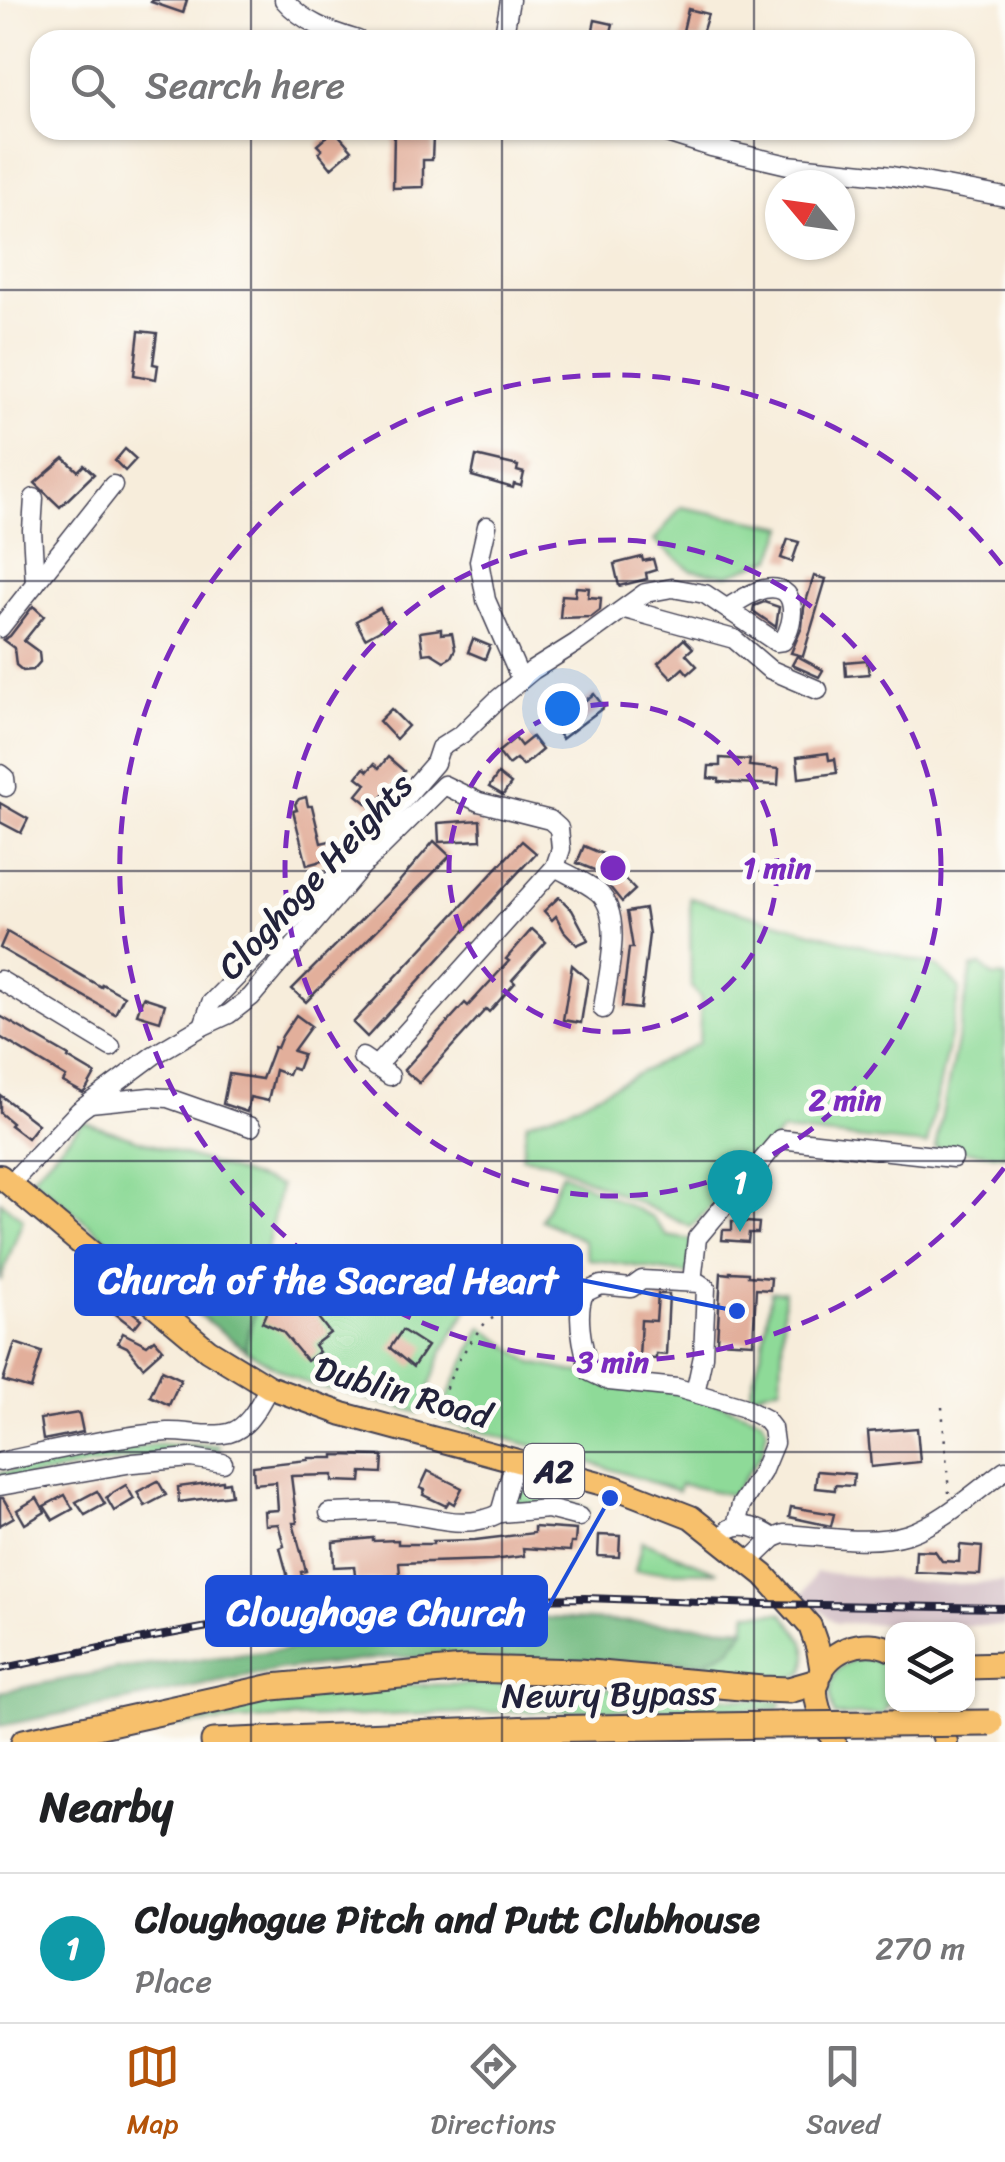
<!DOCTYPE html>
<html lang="en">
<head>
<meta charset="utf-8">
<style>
	:root { --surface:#fff; --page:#f6f6f6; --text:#202124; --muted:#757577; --line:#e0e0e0; --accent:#b45309 }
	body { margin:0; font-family:Sriracha,sans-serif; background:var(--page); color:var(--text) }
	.controls { position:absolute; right:30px; bottom:30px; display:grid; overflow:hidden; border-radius:20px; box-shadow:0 2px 8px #0004 }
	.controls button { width:90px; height:90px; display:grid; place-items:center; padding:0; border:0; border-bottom:2px solid var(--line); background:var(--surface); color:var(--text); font:50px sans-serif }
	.compass { position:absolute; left:765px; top:170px; width:90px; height:90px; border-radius:50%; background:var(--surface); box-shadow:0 2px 8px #0004; rotate:299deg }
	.you { position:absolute; left:562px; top:708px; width:35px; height:35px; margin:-25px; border:8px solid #fff; border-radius:50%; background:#1a73e8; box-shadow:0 0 0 15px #1a73e833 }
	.badge { display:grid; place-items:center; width:65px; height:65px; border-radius:50%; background:var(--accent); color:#fff; font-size:32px; font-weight:700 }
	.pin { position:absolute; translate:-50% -82px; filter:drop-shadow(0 2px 5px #0008) }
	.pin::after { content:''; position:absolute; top:52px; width:35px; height:30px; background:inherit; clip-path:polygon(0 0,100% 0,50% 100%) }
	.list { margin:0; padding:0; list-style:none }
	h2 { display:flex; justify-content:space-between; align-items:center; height:130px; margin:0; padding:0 40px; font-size:42px }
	h2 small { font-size:32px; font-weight:400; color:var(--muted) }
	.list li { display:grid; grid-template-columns:65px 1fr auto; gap:30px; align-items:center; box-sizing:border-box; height:150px; padding:0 40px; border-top:2px solid var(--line) }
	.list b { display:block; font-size:38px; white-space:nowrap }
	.list p { margin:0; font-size:32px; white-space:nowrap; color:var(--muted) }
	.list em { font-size:32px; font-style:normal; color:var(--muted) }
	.icon { flex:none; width:55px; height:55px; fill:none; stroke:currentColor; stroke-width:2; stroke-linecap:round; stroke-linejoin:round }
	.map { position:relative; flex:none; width:1005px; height:1742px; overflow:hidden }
	.search { position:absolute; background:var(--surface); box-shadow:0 2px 8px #0004; left:30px; right:30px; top:30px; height:110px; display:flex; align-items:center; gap:25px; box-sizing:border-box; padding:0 35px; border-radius:30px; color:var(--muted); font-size:38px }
	.sheet { height:280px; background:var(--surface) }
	nav { display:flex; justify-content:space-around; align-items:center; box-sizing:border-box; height:140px; border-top:2px solid var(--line); background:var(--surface); font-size:28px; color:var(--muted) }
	nav a { display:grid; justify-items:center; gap:5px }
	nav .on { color:var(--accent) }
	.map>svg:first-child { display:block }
	.industrial { fill:#d2bdc5 }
	.green { fill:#8eda98; stroke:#587e6a; stroke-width:2.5 }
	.forest { fill:#72ba80; stroke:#4a6e5e; stroke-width:2.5 }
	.building { fill:#e2af9b }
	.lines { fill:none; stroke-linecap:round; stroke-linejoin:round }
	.minor-casing { stroke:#424053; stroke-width:21 }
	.major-casing { stroke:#424053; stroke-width:26 }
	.highway-casing { stroke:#424053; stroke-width:29 }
	.path { stroke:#424053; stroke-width:2.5; stroke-dasharray:2.5 8; stroke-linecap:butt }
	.minor { stroke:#fff; stroke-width:18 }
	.major { stroke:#f7c06c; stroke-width:22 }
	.highway { stroke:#f7c06c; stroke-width:25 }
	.rail-casing { stroke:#22223b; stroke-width:8 }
	.rail { stroke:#fdfcf7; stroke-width:4; stroke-dasharray:11; stroke-linecap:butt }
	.highway-bridge-casing { stroke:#424053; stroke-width:29; stroke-linecap:butt }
	.highway-bridge { stroke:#f7c06c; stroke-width:25 }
	.grid { fill:none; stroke:#22223b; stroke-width:2.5; stroke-opacity:0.55 }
	.ring { fill:none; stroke:#7b2cbf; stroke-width:5; stroke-dasharray:18 12 }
	.labels { text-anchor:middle; stroke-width:10; stroke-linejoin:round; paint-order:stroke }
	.shield { fill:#fdfcf7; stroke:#646373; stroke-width:2.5 }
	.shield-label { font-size:32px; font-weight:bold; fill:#22223b }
	.street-label { font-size:35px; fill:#22223b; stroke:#fdfcf7 }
	.centre { fill:#7b2cbf; stroke:#fdfcf7; stroke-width:5 }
	.ring-label { font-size:30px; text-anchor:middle; font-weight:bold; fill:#7b2cbf; stroke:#fdfcf7; stroke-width:10; stroke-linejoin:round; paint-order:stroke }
	.leader { fill:none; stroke:#1d4ed8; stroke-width:4 }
	.callout-dot { fill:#1d4ed8; stroke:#fdfcf7; stroke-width:4 }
	.callout { fill:#1d4ed8; stroke:#1d4ed8; stroke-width:4 }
	.callout-label { font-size:38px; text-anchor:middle; font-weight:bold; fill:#fff }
</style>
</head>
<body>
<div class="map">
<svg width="1005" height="1742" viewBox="0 0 1005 1742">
	<rect width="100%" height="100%" fill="#fdfcf7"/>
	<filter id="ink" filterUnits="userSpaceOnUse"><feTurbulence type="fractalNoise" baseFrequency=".01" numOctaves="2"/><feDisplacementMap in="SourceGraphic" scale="20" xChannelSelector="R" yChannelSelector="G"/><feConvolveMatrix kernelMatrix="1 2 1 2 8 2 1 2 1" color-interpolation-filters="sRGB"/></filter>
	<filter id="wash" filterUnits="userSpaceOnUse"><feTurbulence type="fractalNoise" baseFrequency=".0048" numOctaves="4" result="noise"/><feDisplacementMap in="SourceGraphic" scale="40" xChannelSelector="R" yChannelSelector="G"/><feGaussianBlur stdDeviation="2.25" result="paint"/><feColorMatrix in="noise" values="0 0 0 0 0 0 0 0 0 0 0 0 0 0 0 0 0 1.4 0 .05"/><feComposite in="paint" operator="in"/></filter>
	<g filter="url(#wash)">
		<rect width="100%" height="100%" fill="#f7eddb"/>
		<path class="industrial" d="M816,1572L945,1584L1005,1582V1626L836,1623L802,1596Z"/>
		<g class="green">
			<path d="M681,507L785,527L773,558L728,575L691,570L654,541Z"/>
			<path d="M690,898L939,967L960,989L927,1145L782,1131L691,1227L548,1161L522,1157L527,1122L567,1109L699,1043L701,999L691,986Z"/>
			<path d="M981,965L992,976L1005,977V1155L935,1148L972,968Z"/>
			<path d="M83,1122L280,1186L266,1252L290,1261L304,1277L313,1265L380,1277L470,1305L443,1350L420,1413L352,1395C340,1387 332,1391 321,1388C293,1380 270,1364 246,1350V1342L260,1294L261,1272L233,1268L195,1257L178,1299L32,1177Z"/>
			<path d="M562,1173L652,1217L667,1236L692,1240L688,1274L588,1259L583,1240L541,1220Z"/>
			<path d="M0,1201L23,1219L0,1281Z"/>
			<path d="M784,1291L781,1386L749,1395L762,1349L771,1292Z"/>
			<path d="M482,1327L532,1363L589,1375L677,1388L761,1419L767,1429L762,1453L732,1495L680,1484L678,1491L573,1457L446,1422L439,1414Z"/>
			<path d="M152,1445H219V1450L187,1449L0,1482V1473Z"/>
			<path d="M525,1486L548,1492L588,1510L581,1512L519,1503L516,1498L517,1492Z"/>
			<path d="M642,1541L718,1572L635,1571Z"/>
			<path d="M748,1612L782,1613C798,1631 815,1648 803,1673C780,1688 727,1673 703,1663C730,1650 744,1643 748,1612Z"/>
			<path d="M861,1658L881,1660L892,1667V1698L883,1714L835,1716C828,1700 828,1675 843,1665C848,1661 855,1660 861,1658Z"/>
			<path d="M552,1684L782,1702L778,1709C648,1709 519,1711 390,1715C313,1718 237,1718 162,1728L160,1724L273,1699L406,1685Z"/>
		</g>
		<g class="forest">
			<path d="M195,1257L233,1268L261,1272L260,1294L246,1342V1350L178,1299Z"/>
			<path d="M529,1617L746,1628L731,1649L703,1663L392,1657L280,1670L0,1726V1692L117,1669L393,1637Z"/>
		</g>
		<g id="blocks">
			<g class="building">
				<path d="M152,0H187L183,13L151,2Z"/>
				<path d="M688,9L708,14L700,40H681Z"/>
				<path d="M595,20L613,24L609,40H591Z"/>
				<path d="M394,130H423L422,136H433L432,160H423V187L393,188Z"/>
				<path d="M332,132H336L352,150L331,168L319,153L322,150L317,145Z"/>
				<path d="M139,331L157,333L153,364L158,365L156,379L134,375Z"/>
				<path d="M125,449L136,459L125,471L115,461Z"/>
				<path d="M476,456L518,466L517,471L524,473L521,486L514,484L513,488L472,476Z"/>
				<path d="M64,458L78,471L84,465L94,474L60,507L35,483Z"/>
				<path d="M788,539L799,542L792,562L781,558Z"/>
				<path d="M642,557L643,561L653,559L656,570L646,573L647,579L619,586L614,564Z"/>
				<path d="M814,576L826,579L803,656L791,653L802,627L804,608Z"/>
				<path d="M576,587L589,588L588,597L601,598L600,610L591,617L560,618L562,595L575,596Z"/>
				<path d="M764,602L779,607L776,627L753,611L754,606Z"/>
				<path d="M33,606L44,616L24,641L39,652L40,662L33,670L23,671L16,665L14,648L3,640L10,636Z"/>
				<path d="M380,608L389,625L365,638L356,621Z"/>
				<path d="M441,629V634L452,633L455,649L451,657L444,661L431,653L423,654L420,632Z"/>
				<path d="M473,639L490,646L485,659L468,652Z"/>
				<path d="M684,639L693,648L686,654L697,666L688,674L683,668L672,678L658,663Z"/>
				<path d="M797,656L823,670L819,677L792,665Z"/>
				<path d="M867,660L869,674L846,676L845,662Z"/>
				<path d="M594,694L604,707L562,739L552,725Z"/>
				<path d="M391,709L408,726L396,739L379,721Z"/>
				<path d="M532,737L542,750L523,766L516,759L508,765L498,752L515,738L521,746Z"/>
				<path d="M828,753L829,760L835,759L837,773L799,778L797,757Z"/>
				<path d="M388,757L404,771L373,808L357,795L366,784L357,777L364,768L368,771L374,764L379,768Z"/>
				<path d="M720,758L750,760L749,766L779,769L778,785L719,782V779L708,778L709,766H720Z"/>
				<path d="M498,774L511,784L503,795L489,787Z"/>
				<path d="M306,797L308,806H312L321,843L338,839L341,852L324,856L325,860L307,865L293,811L297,810L295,804L299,799Z"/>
				<path d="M0,803L28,819L21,833L0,822Z"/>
				<path d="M480,820L481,840L439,842L438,823Z"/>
				<path d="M434,841L450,856L306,1002L292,989L398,883Z"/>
				<path d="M522,841L536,853L367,1037L353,1023Z"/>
				<path d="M584,846L605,855L599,872L577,863Z"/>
				<path d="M617,871L635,890L622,902L606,882Z"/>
				<path d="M559,897L572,910L588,940L577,945L564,931L556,916L552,920L544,911Z"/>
				<path d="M645,909L649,934L640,1009L622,1007L629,948H633L627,912Z"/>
				<path d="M532,929L546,942L512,980L515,983L489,1012L486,1009L419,1083L404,1070L465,1003L468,1006L509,961L506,959Z"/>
				<path d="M7,932L101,987L102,984L124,996L115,1014L0,948Z"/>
				<path d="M572,965L588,979L581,1023L563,1020Z"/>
				<path d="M143,997L165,1004L160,1021L137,1014Z"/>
				<path d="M296,1015L311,1026L293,1051L303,1054L297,1070L291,1068L288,1075L275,1070L268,1101L250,1097L247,1112L223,1104L229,1074L262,1079L274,1047L277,1048L282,1036Z"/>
				<path d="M0,1016L69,1056L68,1058L95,1074L86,1090L83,1093L63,1082L66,1077L0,1037Z"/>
				<path d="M0,1095L38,1124L27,1138L10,1125L12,1123L0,1113Z"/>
				<path d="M732,1221L759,1223L758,1233H749L748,1242L722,1240L723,1230H732Z"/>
				<path d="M568,1262H580L581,1281L572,1290H570Z"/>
				<path d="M730,1272L748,1273V1276L771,1278L770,1290L756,1289L753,1343L717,1341L721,1273L730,1274Z"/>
				<path d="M304,1290L323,1297L316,1315L330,1333L314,1345L319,1352L307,1361L282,1331L262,1322L275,1293L299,1303Z"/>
				<path d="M108,1292L141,1319L134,1328L100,1302Z"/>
				<path d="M658,1294H669L666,1355L656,1354V1359L639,1358L641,1320L656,1321Z"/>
				<path d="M402,1330L427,1346L413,1367L390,1348Z"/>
				<path d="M123,1333L147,1345L154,1339L163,1349L143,1367L127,1347L118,1343Z"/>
				<path d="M15,1343L42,1352L31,1389L3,1381Z"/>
				<path d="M162,1370L181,1379L169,1405L150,1396Z"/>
				<path d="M79,1413L83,1432L43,1440L40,1419Z"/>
				<path d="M917,1428L920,1462L871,1467L868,1432Z"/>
				<path d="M334,1455L383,1456L382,1473L362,1472L361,1482L333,1481V1475L291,1476L297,1523H293L306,1571L301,1572L303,1581L290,1585L280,1548L284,1546L278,1524L265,1525L264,1511L278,1510L276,1482L254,1484L253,1466L308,1460V1458H334Z"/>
				<path d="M428,1471L462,1488L454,1504L449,1501L446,1506L423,1495L425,1490L420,1488Z"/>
				<path d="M817,1471L854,1474L853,1486L835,1485V1490L815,1488Z"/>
				<path d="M158,1481L166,1495L145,1506L137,1492Z"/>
				<path d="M223,1481V1483L229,1482L231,1495L179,1502L178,1487Z"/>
				<path d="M126,1485L134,1499L114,1511L106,1497Z"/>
				<path d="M97,1491L105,1504L85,1515L76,1502Z"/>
				<path d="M65,1495L73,1509L53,1520L44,1506Z"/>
				<path d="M0,1498H3L14,1517L0,1525Z"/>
				<path d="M37,1498L45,1512L25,1524L17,1510Z"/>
				<path d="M791,1507L834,1514L831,1526L789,1517Z"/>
				<path d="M534,1527L576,1530L575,1543H571L570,1551L523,1548L524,1556L492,1560L399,1563L401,1585L381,1587L380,1580L356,1582L354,1566L334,1567L333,1542L373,1538V1541L398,1540V1544H433V1541L475,1540L534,1533Z"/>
				<path d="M599,1535L620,1536L619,1557L598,1556Z"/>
				<path d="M960,1545L982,1547L980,1575L915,1572L916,1550L935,1551L942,1561L959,1562Z"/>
			</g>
		</g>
	</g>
	<g filter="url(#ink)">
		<use href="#blocks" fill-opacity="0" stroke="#424053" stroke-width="2.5"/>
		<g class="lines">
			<g class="minor-casing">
				<g id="minor">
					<path d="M284,0C303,22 330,32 358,40"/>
					<path d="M503,40L510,0"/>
					<path d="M657,130L711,147L788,165L892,176L1005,197"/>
					<path d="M34,498L32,530L35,584"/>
					<path d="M487,526L479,561L486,600L521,680"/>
					<path d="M625,609L734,639L769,669L818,690"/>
					<path d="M0,628L113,485"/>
					<path d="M0,774L5,778L6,787"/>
					<path d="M555,867C569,875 586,882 598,892C625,916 607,977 603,1009"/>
					<path d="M0,980L111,1047"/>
					<path d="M203,1026L211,1003L340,872L435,763L440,748L462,734L498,699L533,670L576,643L645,593L672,588L705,594L776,642L783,641C796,621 799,582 764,589C751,592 738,602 727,608"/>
					<path d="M362,1057L390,1076"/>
					<path d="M90,1103L150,1097L168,1098L251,1127"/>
					<path d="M10,1184L79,1111L154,1055L203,1026L229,1014L251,997L362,866L444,785L479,802L550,820L559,828L561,849L555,867L375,1067"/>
					<path d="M692,1282L697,1238L780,1139L953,1158"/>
					<path d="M695,1393L703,1356L706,1288L699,1283L642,1280L631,1288L601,1285L584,1293C575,1315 583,1349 590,1372L609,1381L677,1388L742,1407L765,1419L772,1428L774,1443L762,1472L741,1505L736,1526"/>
					<path d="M0,1462C53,1451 114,1436 167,1432C187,1431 210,1438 229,1433C249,1428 260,1403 269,1387"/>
					<path d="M0,1486L133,1463L191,1458L223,1463"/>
					<path d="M329,1513C350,1513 372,1510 393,1512C431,1515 463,1532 500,1513L515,1461"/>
					<path d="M500,1513L548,1509L579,1517"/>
					<path d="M729,1529C744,1521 760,1529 774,1538"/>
					<path d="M749,1562L774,1538L784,1534C824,1536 869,1546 908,1534C943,1522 975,1492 1005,1470"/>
				</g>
			</g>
			<g class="major-casing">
				<g id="major">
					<path d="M0,1176L208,1350L269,1387L343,1414L614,1487L691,1517L764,1575L810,1626L818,1649L822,1672"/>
					<path d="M931,1704L946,1742"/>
					<path d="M834,1742C826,1725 812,1703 817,1683C825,1649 864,1636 892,1650"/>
				</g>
			</g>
			<g class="highway-casing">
				<g id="highway">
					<path d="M968,1666L1005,1665"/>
					<path d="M24,1742L273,1687L464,1669L579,1672L762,1689L789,1690L817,1682"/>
					<path d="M214,1742L532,1729L779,1725"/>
				</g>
			</g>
			<g class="path">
				<path d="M942,1407L949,1493"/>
				<path d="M432,1417L461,1356L477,1333L486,1322L517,1304"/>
			</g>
			<use href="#minor" class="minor"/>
			<use href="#major" class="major"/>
			<use href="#highway" class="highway"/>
			<g class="rail-casing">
				<path id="rail" d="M0,1669L143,1639L273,1615L411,1601L585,1598L760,1604L1005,1608"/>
			</g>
			<use href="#rail" class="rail"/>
			<g class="highway-bridge-casing">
				<path id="highway-bridge" d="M779,1725L990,1723"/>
			</g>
			<use href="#highway-bridge" class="highway-bridge"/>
		</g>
	</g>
	<path class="grid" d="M251,0V40M502,0V40M754,0V40M251,130V1742M502,130V1742M754,130V1742M0,290H1005M0,581H1005M0,871H1005M0,1161H1005M0,1452H1005"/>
	<g class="ring">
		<circle cx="613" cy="868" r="164"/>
		<circle cx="613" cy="868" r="328"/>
		<path d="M1004 1168A493 493 0 1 1 1004 568"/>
	</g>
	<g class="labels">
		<rect class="shield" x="524" y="1444" width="60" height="54" rx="8"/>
		<g class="shield-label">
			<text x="554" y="1482">A2</text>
		</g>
		<g class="street-label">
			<text transform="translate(315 876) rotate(-47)" y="12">Cloghoge Heights</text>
			<text transform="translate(403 1392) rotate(16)" y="12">Dublin Road</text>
			<text transform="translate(609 1694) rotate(-1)" y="12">Newry Bypass</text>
		</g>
	</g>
	<circle cx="613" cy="868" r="15" class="centre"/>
	<g class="ring-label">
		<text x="777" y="878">1 min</text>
		<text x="845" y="1110">2 min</text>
		<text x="613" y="1372">3 min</text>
	</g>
	<path class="leader" d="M737 1311L581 1280M610 1498L546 1611"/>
	<g class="callout-dot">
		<circle cx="737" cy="1311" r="10"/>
		<circle cx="610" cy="1498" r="10"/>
	</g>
	<g class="callout">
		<rect x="76" y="1246" width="505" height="68" rx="10"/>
		<rect x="207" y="1577" width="339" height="68" rx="10"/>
	</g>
	<g class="callout-label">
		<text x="328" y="1293">Church of the Sacred Heart</text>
		<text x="376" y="1625">Cloughoge Church</text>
	</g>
</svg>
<div class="controls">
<button><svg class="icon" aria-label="layers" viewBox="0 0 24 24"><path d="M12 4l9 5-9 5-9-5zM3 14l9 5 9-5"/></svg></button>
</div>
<svg class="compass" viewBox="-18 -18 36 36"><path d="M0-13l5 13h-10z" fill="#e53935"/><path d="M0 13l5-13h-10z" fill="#757577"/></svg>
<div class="you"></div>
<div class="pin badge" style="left:740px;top:1232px;background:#0f9aa8">1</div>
<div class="search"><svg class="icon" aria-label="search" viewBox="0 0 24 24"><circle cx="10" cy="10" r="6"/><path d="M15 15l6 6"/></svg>Search here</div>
</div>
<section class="sheet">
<h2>Nearby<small></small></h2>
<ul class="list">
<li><span class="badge" style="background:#0f9aa8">1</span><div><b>Cloughogue Pitch and Putt Clubhouse</b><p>Place</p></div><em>270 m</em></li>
</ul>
</section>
<nav>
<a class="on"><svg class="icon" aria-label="map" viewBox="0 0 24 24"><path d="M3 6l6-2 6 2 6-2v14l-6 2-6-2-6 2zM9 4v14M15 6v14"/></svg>Map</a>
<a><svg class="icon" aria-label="directions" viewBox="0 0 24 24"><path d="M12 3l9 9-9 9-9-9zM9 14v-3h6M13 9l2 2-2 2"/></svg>Directions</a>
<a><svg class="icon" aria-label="saved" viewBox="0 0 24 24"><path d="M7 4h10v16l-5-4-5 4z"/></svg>Saved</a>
</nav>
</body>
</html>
